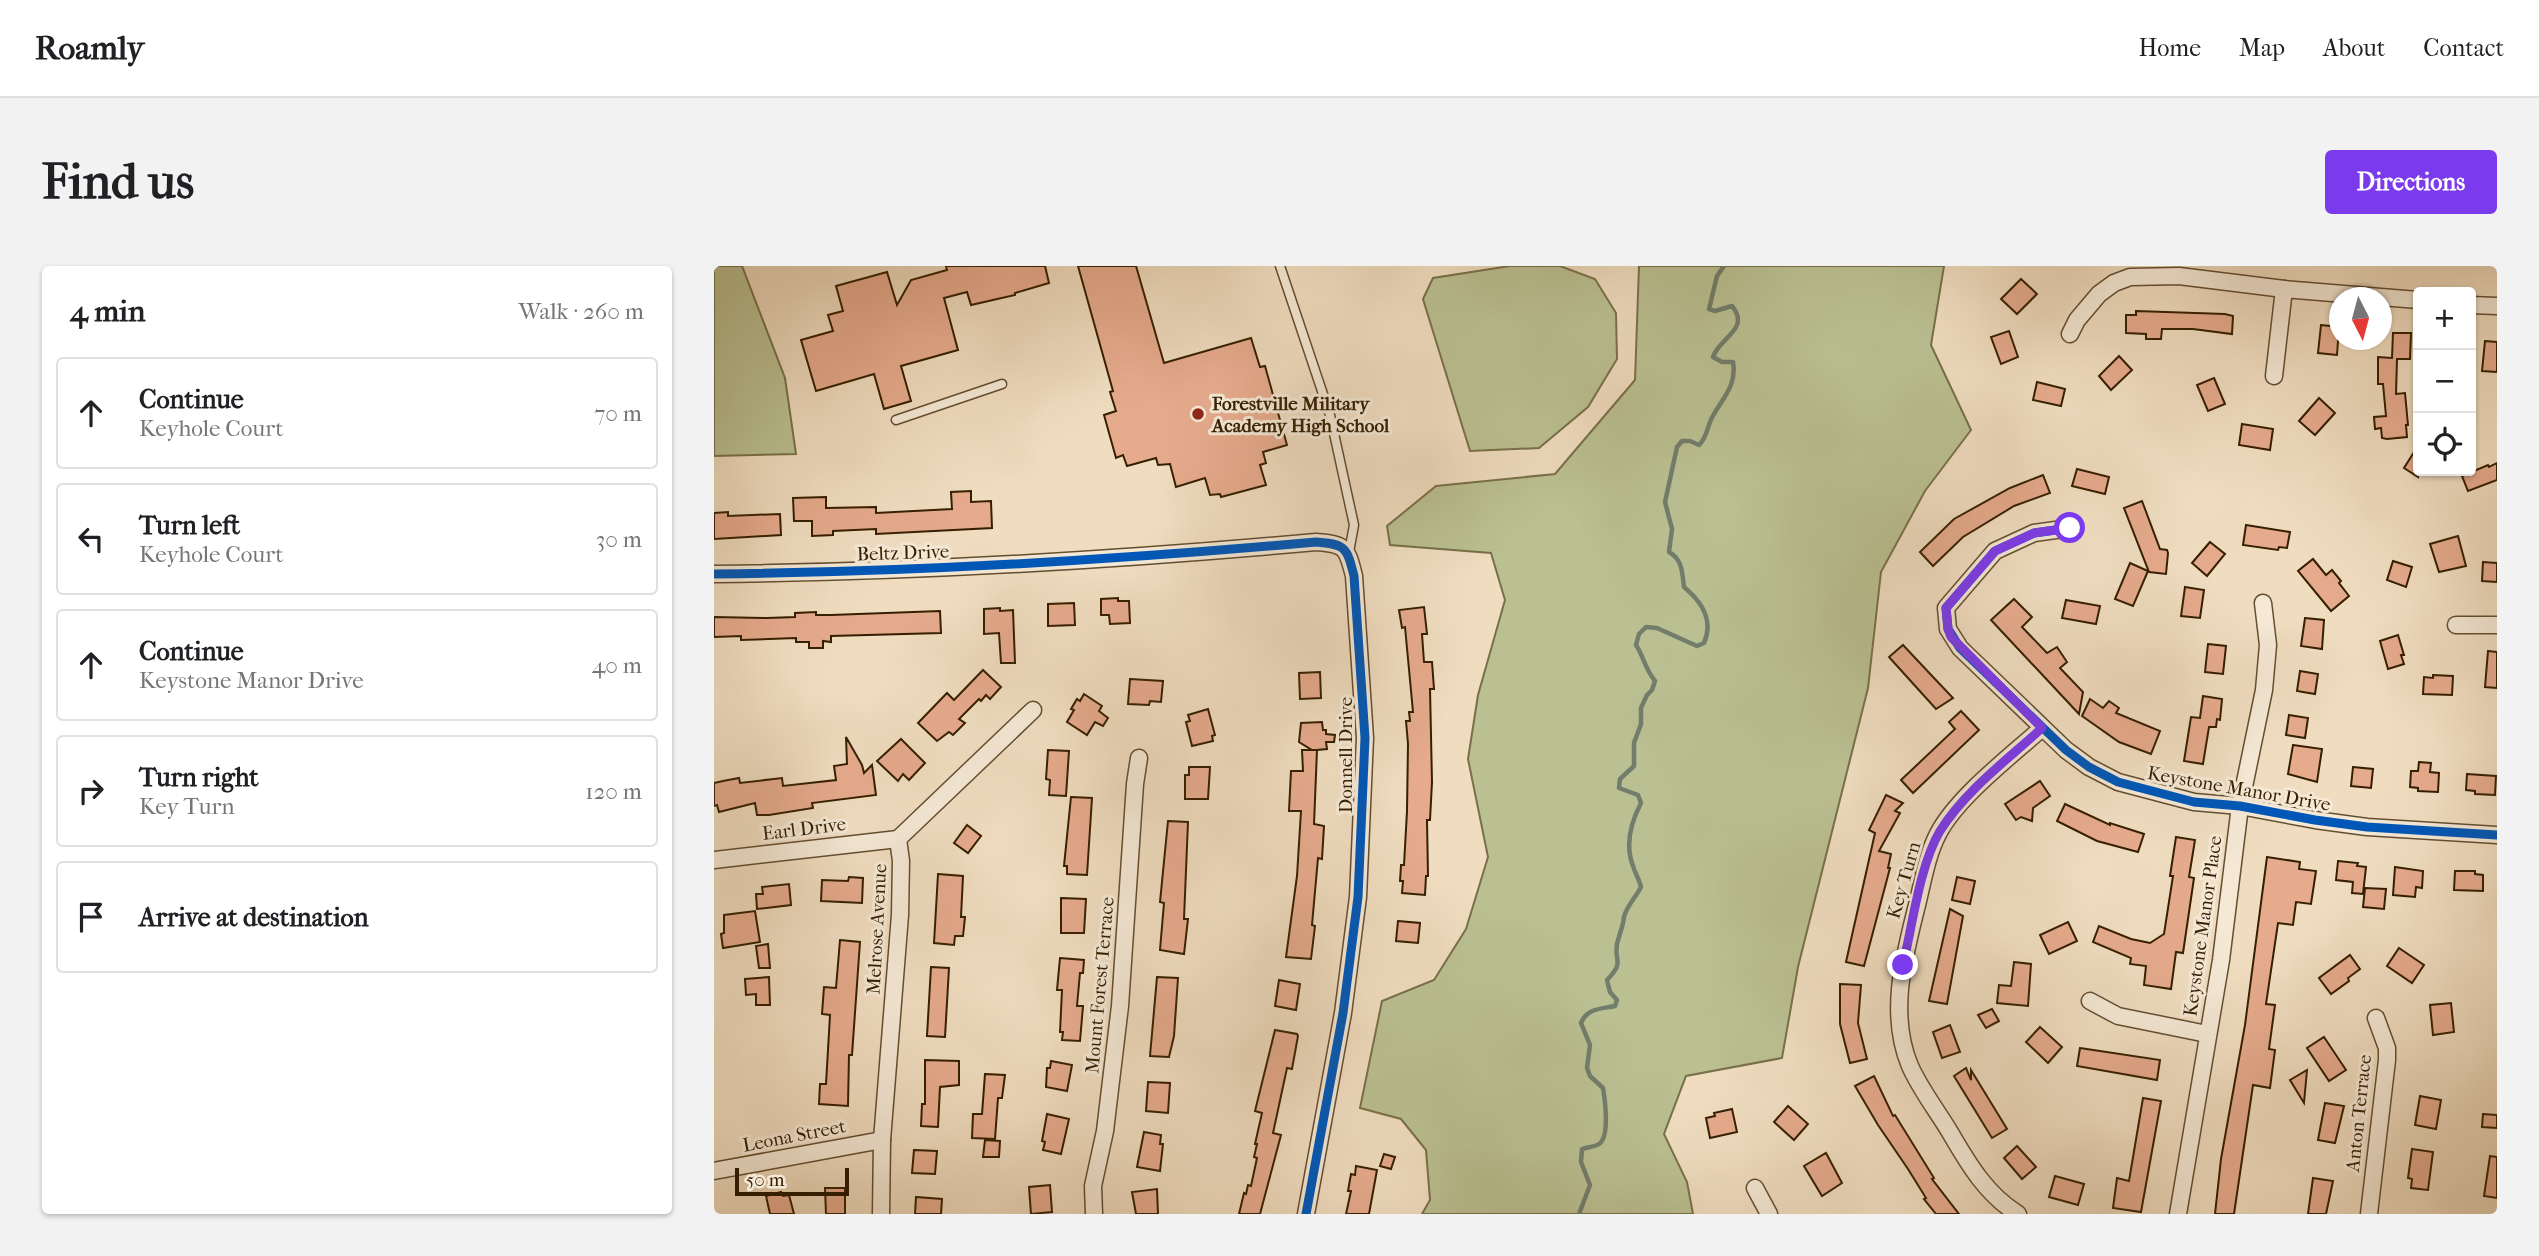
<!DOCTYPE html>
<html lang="en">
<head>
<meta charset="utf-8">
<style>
	:root { --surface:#fff; --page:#f2f2f2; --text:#202124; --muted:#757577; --line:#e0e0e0; --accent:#7c3aed }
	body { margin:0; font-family:"IM FELL French Canon",serif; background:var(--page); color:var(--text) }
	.controls { position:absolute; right:21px; top:21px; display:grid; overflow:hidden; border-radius:7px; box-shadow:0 2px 5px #0004 }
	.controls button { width:63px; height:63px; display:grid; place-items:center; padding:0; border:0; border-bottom:2px solid var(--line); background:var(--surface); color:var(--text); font:35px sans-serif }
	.compass { position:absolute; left:1615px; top:21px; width:63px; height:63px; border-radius:50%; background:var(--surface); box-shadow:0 2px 5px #0004; rotate:174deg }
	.scale { position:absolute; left:21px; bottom:18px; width:114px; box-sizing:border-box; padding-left:7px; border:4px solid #351f00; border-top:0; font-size:19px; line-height:24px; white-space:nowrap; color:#351f00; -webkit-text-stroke:5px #f5e9d6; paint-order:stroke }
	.stop { position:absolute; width:21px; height:21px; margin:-16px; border:5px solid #7c3aed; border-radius:50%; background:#fff }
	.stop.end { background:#7c3aed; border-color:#fff; box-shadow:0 2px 7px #0008 }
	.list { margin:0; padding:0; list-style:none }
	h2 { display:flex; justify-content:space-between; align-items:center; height:91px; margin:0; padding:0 28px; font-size:30px }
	h2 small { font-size:23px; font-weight:400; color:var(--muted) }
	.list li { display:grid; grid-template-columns:46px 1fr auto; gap:21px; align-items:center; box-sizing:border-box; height:112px; margin:0 14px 14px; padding:0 14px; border:2px solid var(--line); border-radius:7px }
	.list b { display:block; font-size:26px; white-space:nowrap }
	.list p { margin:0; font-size:23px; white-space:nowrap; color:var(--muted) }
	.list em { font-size:23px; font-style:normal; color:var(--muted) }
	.icon { flex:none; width:38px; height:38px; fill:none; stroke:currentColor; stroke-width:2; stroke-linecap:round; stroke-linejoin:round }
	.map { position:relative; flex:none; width:1783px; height:948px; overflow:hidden; border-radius:7px }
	header { display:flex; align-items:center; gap:42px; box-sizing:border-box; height:98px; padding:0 35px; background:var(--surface); border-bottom:2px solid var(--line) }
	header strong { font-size:33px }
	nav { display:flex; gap:38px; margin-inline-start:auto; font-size:24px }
	.intro { display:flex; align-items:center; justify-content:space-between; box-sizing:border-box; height:168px; padding:0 42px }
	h1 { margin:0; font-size:49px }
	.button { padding:18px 32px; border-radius:7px; background:var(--accent); color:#fff; font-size:24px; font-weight:700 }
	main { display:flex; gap:42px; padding:0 42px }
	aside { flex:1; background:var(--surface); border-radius:7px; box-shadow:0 2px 5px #0004 }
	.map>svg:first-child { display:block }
	.green { fill:#bac092; stroke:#787049; stroke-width:2 }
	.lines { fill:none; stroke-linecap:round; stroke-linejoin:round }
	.stream { stroke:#727d6b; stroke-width:4.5 }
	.building { fill:#e6ab8d; stroke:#351f00; stroke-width:2 }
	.service-casing { stroke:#644e30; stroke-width:11 }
	.minor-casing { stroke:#644e30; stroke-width:19 }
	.service { stroke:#f5e9d6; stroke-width:8 }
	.minor { stroke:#f5e9d6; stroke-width:16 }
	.cycleway-casing { stroke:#f5e9d6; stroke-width:13 }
	.cycleway { stroke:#0057b8; stroke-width:9 }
	.route { stroke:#7c3aed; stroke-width:9 }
	.poi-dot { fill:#8f2418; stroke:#f5e9d6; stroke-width:2.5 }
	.labels { text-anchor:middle; stroke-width:6; stroke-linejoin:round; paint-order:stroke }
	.poi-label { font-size:19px; font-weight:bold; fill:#351f00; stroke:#f5e9d6; text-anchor:start }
	.street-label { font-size:19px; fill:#351f00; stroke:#f5e9d6 }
</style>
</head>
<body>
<header>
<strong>Roamly</strong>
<nav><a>Home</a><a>Map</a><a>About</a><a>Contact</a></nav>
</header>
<div class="intro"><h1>Find us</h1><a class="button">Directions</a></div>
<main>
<aside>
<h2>4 min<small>Walk · 260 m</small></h2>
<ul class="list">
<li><svg class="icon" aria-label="ahead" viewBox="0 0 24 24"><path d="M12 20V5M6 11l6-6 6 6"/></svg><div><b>Continue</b><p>Keyhole Court</p></div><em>70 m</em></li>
<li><svg class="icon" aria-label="left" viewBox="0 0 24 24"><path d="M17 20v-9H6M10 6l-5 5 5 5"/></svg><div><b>Turn left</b><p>Keyhole Court</p></div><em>30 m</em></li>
<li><svg class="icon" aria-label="ahead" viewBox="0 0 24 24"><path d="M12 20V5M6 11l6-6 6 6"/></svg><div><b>Continue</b><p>Keystone Manor Drive</p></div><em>40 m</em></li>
<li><svg class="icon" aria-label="right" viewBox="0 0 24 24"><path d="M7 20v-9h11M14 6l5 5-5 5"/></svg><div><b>Turn right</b><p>Key Turn</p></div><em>120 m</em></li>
<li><svg class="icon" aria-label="arrive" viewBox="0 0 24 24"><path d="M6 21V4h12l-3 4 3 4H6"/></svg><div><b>Arrive at destination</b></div></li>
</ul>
</aside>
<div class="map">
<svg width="1783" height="948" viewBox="0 0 1783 948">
	<rect width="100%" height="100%" fill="#f0ddc0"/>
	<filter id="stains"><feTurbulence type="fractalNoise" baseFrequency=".00286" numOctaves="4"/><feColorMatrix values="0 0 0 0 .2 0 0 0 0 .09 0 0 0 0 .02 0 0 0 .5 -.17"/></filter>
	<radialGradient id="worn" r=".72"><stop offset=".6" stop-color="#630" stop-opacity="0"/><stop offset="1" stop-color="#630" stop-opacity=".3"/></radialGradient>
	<g class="green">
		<path d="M0,0H28L71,112L82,188L0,190Z"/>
		<path d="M796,0H846L881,13L902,47L903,93L874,141L825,182L756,185L709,33L719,12Z"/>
		<path d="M925,0H1230L1217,79L1257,164L1211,225L1167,306L1154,422L1084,701L1068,792L972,810L950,868L973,916L979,948H708L716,934L712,884L687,853L646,842L668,735L720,714L752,663L774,591L754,493L764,429L791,334L777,287L676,279L673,260L722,220L841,208L921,114Z"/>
	</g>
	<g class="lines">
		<path class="stream" d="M865,948L876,919L867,896L868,883C873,881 881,881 885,878C896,871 891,834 889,822L876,810L873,802L876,779L867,757C873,742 887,743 901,740L903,734L896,726L893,714C911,695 900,697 903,678C905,669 909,661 910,651C912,641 922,631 927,621C925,613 921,607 919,600C911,579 917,556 927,537L924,529L905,522L906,513L920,500V477L927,458V442L933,429L938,424L941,415C930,401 930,391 922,379L925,368L932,361L943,362L983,380L990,377C1000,354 988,336 970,321C968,307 969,294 955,286L958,263L951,236L963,181L968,175H976L985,179C994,171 993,158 1000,148C1010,131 1023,118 1019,96H1008L999,91C1005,72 1037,63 1018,40L1001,45L995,43L1003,10L1010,0"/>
	</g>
	<g class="building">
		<path d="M232,0H331L335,17L301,27V29L257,39L253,26L230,32L244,84L187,100L197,135L170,143L160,108L102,125L87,74L119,65L114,49L129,45L122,20L173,6L183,39L197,14L233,4Z"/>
		<path d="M364,0H422L450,97L537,72L546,101L551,100L573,179L549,186L552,197L546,199L552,219L507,231L506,228L496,229L491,212L462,221L456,198L444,199L442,192L413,200L409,189L402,192L390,149L402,145L396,126L399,125Z"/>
		<path d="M1307,13L1323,28L1303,48L1287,33Z"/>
		<path d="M1422,45L1511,48L1519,50L1518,68L1479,63H1448L1447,73H1432V68L1412,67V49H1422Z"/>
		<path d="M1607,59L1625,61L1623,89L1604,87Z"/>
		<path d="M1295,65L1304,91L1287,98L1277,71Z"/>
		<path d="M1679,67H1697L1696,93H1683L1682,128L1691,127L1694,159H1692L1693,171L1673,173L1668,172L1667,162L1661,163L1660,151L1672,150L1669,118H1664V91L1678,92Z"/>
		<path d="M1771,75L1783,76V106L1768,105Z"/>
		<path d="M1405,90L1418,104L1397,124L1385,110Z"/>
		<path d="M1500,112L1511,138L1494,145L1483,119Z"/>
		<path d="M1323,116L1351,123L1347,140L1319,134Z"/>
		<path d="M1605,132L1621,147L1601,169L1585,155Z"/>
		<path d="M1528,158L1559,163L1556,184L1525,179Z"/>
		<path d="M1704,180V211L1690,202Z"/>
		<path d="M1783,197V214L1754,225L1748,210L1774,199L1775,201Z"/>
		<path d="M1363,203L1395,211L1391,228L1358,220Z"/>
		<path d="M1329,209L1336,227L1300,240L1249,271L1219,300L1206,286L1240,253L1296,222Z"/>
		<path d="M257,225V236L277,235L278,262L162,268V263L119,265V269L98,270V255H80L79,232L112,231V242L162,241V247L238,243L237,226Z"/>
		<path d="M1428,235L1446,283L1453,284L1454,287L1452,308L1435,306L1410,242Z"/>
		<path d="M14,246V250L66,248L67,269L0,273V247Z"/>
		<path d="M1532,259L1576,266L1573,282L1565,281L1564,284L1529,279Z"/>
		<path d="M1744,270L1752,300L1725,306L1716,278Z"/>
		<path d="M1496,276L1511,288L1493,310L1478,297Z"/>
		<path d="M1599,293L1612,309L1618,304L1627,315L1625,317L1635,330L1617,345L1584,305Z"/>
		<path d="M1679,295L1698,301L1692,321L1673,314Z"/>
		<path d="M1769,296L1783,297V316L1768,315Z"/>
		<path d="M1416,297L1434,305L1419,340L1401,333Z"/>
		<path d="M1471,321L1490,324L1486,352L1467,350Z"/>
		<path d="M404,332V335H415L416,357L396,358L395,349H387V333Z"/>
		<path d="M1300,333L1318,351L1308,361L1333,387L1343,381L1353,396L1346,402L1369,426L1365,448L1277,354Z"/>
		<path d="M1352,334L1386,340L1382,358L1348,352Z"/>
		<path d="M360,337L361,359L334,360V338Z"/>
		<path d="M710,341L713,368H708L710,396H718L720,423H716L718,516L716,554H713L714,610H712L711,629L688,627L689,615H686L687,599H690L693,545L694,478L692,455H696L695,446H699L691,361L688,362L685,344Z"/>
		<path d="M286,342V345L299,344L301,397H287L285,367L270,368V343Z"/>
		<path d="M226,345L227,367L117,370V376L109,375V382H95V376H82V372L27,374V370L0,371V351L53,352L81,351V347L102,346V349H117Z"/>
		<path d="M1591,352L1610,354L1608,383L1587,380Z"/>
		<path d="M1684,369L1690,389H1687L1690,398L1674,403L1666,375Z"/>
		<path d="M1494,378L1512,380L1509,408L1491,406Z"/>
		<path d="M1189,379L1220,412L1239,432L1222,443L1203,422L1175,391Z"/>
		<path d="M1774,385L1783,386V422L1771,421Z"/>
		<path d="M269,404L287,421L276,433L272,429L267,435L265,433L245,453L251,457L239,469L235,466L223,475L204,457L233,427L240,434Z"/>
		<path d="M1586,405L1604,408L1601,428L1583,425Z"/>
		<path d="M606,406L607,432L586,433L585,407Z"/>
		<path d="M1719,409L1739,410L1738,429L1709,428L1710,411L1719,412Z"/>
		<path d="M416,413L449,415L447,436L436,435L435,439L414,438Z"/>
		<path d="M370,428L388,440L385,445L394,452L389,460L381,456L373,469L353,456L360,444L357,443L363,433L366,435Z"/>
		<path d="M1489,430L1508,433L1506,454L1503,453L1502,461H1495L1489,498L1470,495L1477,451L1486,452Z"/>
		<path d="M1376,433L1389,442L1395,435L1405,442L1402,447L1446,465L1437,488L1405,476L1368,450Z"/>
		<path d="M494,443L501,469L498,470L499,475L478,480L472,456L476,455L474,449Z"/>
		<path d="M1247,445L1265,464L1199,527L1187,514L1241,463L1235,456Z"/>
		<path d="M1575,449L1594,452L1591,472L1572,469Z"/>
		<path d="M608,456L609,464H612V468L621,469L620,476H612L613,483L603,484L600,558L610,560L608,593L604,592L598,659L601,660L597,693L572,691L583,610L587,545H575L577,505H589L588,484H602H598L585,476L587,457Z"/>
		<path d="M132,471L148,499L150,507L158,499L162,529L98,537L99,542L55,549H43L41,537L5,546L3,539L0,540V517L9,515L25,512L26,517L68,512L69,520L122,514L120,500L133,498Z"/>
		<path d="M187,473L211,497L195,514L189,508L184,515L163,495Z"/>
		<path d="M1579,479L1608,483L1603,516L1574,508Z"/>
		<path d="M334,484L355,485L352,530L335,529L336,514L332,513Z"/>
		<path d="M1705,496L1717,497L1716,506L1725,507L1724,526L1704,525V522L1696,521L1697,505H1704Z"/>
		<path d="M475,501H496L494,533H471V509H475Z"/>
		<path d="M1639,501L1659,503L1657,522L1637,520Z"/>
		<path d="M1753,508L1782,510L1781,529L1761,528V525L1752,524Z"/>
		<path d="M1326,515L1336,530L1319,542L1318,555L1307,551L1302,554L1291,538Z"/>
		<path d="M1172,529L1189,537L1181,545L1186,547L1165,585L1177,588L1174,602H1176L1150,700L1132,696L1161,567L1155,564Z"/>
		<path d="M357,531L378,532L373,609L353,608V600H350Z"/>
		<path d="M1351,538L1396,559V557L1430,568L1424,586L1383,575L1343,555Z"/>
		<path d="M454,555L474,556L470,653H474L470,688L446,684L450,637L446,636Z"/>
		<path d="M253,559L267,570L254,587L240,577Z"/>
		<path d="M1462,571L1481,574L1475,611L1480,612L1469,687L1462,686L1457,723L1430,719L1432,700L1416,698L1417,692L1379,676L1385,660L1417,673L1436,677L1450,668L1459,610H1456Z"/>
		<path d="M1553,591L1586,596L1585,603L1602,605L1597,638L1582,636L1579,659L1564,657L1552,738L1561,739L1555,783L1561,784L1556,822L1539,819L1520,948H1501L1507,893L1531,759Z"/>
		<path d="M1624,595L1644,597L1643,600L1652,601L1649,628L1638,627L1639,616L1622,614Z"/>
		<path d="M1681,601L1709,605L1708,622L1702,621L1701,631L1679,629Z"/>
		<path d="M1741,605H1761V608L1769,609V625L1740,624Z"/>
		<path d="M224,608L249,610L247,651H251L249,670H241L240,679L220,677Z"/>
		<path d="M135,611L149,612L148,637L107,635L108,614L134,615Z"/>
		<path d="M1243,611L1261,615L1256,638L1238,634Z"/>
		<path d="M75,618L77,639L43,643L42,628H49L48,621Z"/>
		<path d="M1651,622L1672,623L1670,643L1649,641Z"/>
		<path d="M347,632L372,633L370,667H347Z"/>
		<path d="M1236,643L1249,650L1233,738L1215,735Z"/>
		<path d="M41,645L46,676L9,682L7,668L10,667V649Z"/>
		<path d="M684,655L706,657L704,677L682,675Z"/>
		<path d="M1354,656L1363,675L1335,688L1326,669Z"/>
		<path d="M126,674L146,676L138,789H135L134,840L105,838L106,818H112L116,749L108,748L110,721L122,722Z"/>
		<path d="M54,678L56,702H45L42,680Z"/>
		<path d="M1685,682L1710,699L1698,717L1673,700Z"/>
		<path d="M1636,689L1646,703L1634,712L1635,715L1617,728L1605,712Z"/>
		<path d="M346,692L370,694L369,707H366L363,740H369L366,775L348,774L349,766H346L348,724H343Z"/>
		<path d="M1300,696L1317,698L1314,740L1283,737L1285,719L1297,720Z"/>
		<path d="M217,701L235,702L231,771L213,770Z"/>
		<path d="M55,711L56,739H42V728L32,729L31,713Z"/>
		<path d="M443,711L464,712L460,770L455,791L436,790Z"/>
		<path d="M565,714L586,718L582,744L561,740Z"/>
		<path d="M1126,718L1147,719L1144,757L1153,793L1136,797L1126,758Z"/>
		<path d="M1737,737L1740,766L1719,769L1716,739Z"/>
		<path d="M1278,743L1285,755L1272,762L1264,749Z"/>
		<path d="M1236,759L1246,786L1228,792L1219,766Z"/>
		<path d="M1326,761L1348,781L1334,797L1312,776Z"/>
		<path d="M561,764L583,768L584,770L578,803L573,802L559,867L567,869L546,948H525L530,927L532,928L534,919L537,920L543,892L540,891L543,878H541L548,847L541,845Z"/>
		<path d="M1610,771L1632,804L1615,815L1593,782Z"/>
		<path d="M1366,782L1446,794L1443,814L1363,800Z"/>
		<path d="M211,794L245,795V819L226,821L224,861L207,860L208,838H211Z"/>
		<path d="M337,795L358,799L353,825L332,821L333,802H336Z"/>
		<path d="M1252,802L1257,814V804L1293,863L1278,872L1240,810Z"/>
		<path d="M1593,804L1590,837L1576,814Z"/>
		<path d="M271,808L291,809L288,832H284L281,873L258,872L259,848H268Z"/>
		<path d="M1160,810L1179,850L1181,849L1220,912L1218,913L1245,948H1222L1210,933L1212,932L1194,903L1164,859L1141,820Z"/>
		<path d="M434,816L456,817L454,847L432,845Z"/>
		<path d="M1706,830L1727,834L1722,863L1701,859Z"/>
		<path d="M1429,832L1447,835L1427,946L1399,942L1403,912L1415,915Z"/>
		<path d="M1611,837L1630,840L1621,877L1604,874Z"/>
		<path d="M1074,840L1094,858L1080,874L1060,856Z"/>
		<path d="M1018,843L1023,866L996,872L992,852L1001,850L1000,847Z"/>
		<path d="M333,848L355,853L347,888L329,884L331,876L328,875Z"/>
		<path d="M1769,848L1783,849V862L1768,861Z"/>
		<path d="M430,866L447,869L446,878H449L446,905L423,901Z"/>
		<path d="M271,874L286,875L285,891H269Z"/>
		<path d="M1303,880L1322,901L1308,913L1290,892Z"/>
		<path d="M1698,883L1719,886L1714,924L1697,922L1698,913L1694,912Z"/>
		<path d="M200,884L223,885L221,908L198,907Z"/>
		<path d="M1112,887L1128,917L1108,930L1090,900Z"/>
		<path d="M670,888L681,891L677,903L666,900Z"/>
		<path d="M1776,890L1783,891V932L1770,930Z"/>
		<path d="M642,900L663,904L655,948H632L637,925H634L637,908L641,909Z"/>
		<path d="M1341,910L1370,918L1364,939L1335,931Z"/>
		<path d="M1599,912L1619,915L1612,948H1594Z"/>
		<path d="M336,919L338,946L317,948L315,921Z"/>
		<path d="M111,922H131V948H112Z"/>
		<path d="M443,923L444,948H422L418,926Z"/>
		<path d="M67,926L69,930L75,929L80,948H56L52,930Z"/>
		<path d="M202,931L228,933L227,948H201Z"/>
	</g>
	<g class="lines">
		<g class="service-casing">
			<g id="service">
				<path d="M566,0L616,149L640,259L635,286"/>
				<path d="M182,154L288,118"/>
			</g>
		</g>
		<g class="minor-casing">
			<g id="minor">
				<path d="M1757,39L1783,40"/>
				<path d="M1356,68L1363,54L1385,28L1400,17L1416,11L1465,10L1570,23L1704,34"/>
				<path d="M1560,110L1570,23"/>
				<path d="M1356,262L1320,267L1281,285L1232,342L1234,363L1246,382L1352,484L1375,501L1404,516L1480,536L1526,540L1601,554L1653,561L1783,569"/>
				<path d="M0,308C201,306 402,294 602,276C632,278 633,282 640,310L651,472L644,631L629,747L592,948"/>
				<path d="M1742,359H1783"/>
				<path d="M184,573L319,444"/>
				<path d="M0,594L184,573"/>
				<path d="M1376,735L1404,750L1493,768"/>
				<path d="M0,905L168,874"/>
				<path d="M1041,922L1055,948"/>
				<path d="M167,948L168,874L186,649L187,595L184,573"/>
				<path d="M380,948L379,920L391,865L406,740L421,518L425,492"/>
				<path d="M1304,948C1273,929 1255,899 1237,868C1224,846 1206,823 1196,800C1174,748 1190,691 1203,639C1209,615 1213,589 1224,568C1243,531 1297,490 1328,462"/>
				<path d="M1464,948L1507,694L1526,540L1550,424L1554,379L1549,337"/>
				<path d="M1655,948L1673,794V782L1662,752"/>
			</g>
		</g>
		<use href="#service" class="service"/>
		<use href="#minor" class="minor"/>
		<g class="cycleway-casing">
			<g id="cycleway">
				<path d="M1356,262L1320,267L1281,285L1232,342L1234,363L1246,382L1352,484L1375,501L1404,516L1480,536L1526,540L1601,554L1653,561L1783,569"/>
				<path d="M0,308C201,306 402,294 602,276C632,278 633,282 640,310L651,472L644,631L629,747L592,948"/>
			</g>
		</g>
		<use href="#cycleway" class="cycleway"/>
	</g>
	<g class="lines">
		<path class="route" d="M1189,699C1198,661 1206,598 1226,565C1251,525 1293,494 1328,462L1237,371L1234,363L1232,342L1281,285L1320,267L1356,262"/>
	</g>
	<circle class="poi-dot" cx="484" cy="148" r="7"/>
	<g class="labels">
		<g class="poi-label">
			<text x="498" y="144">Forestville Military<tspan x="498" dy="22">Academy High School</tspan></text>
		</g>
		<g class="street-label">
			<text transform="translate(189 286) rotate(-2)" y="7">Beltz Drive</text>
			<text transform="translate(631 489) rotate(-90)" y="7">Donnell Drive</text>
			<text transform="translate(1525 522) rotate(10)" y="7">Keystone Manor Drive</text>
			<text transform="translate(90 562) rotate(-7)" y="7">Earl Drive</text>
			<text transform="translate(1189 614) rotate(-74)" y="7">Key Turn</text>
			<text transform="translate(1488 660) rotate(-82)" y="7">Keystone Manor Place</text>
			<text transform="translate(162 663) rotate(-87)" y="7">Melrose Avenue</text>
			<text transform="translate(385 719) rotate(-85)" y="7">Mount Forest Terrace</text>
			<text transform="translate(1644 847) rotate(-84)" y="7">Anton Terrace</text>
			<text transform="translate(80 869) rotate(-11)" y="7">Leona Street</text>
		</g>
	</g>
	<rect width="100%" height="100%" filter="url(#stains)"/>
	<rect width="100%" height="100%" fill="url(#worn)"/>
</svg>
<div class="controls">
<button>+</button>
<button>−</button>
<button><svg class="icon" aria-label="locate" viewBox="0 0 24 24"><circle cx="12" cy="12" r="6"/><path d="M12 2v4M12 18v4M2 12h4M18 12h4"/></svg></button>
</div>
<svg class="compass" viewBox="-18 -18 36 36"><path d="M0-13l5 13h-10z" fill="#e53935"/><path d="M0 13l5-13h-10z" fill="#757577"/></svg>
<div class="scale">50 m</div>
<div class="stop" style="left:1356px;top:262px"></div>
<div class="stop end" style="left:1189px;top:699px"></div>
</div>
</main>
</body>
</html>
